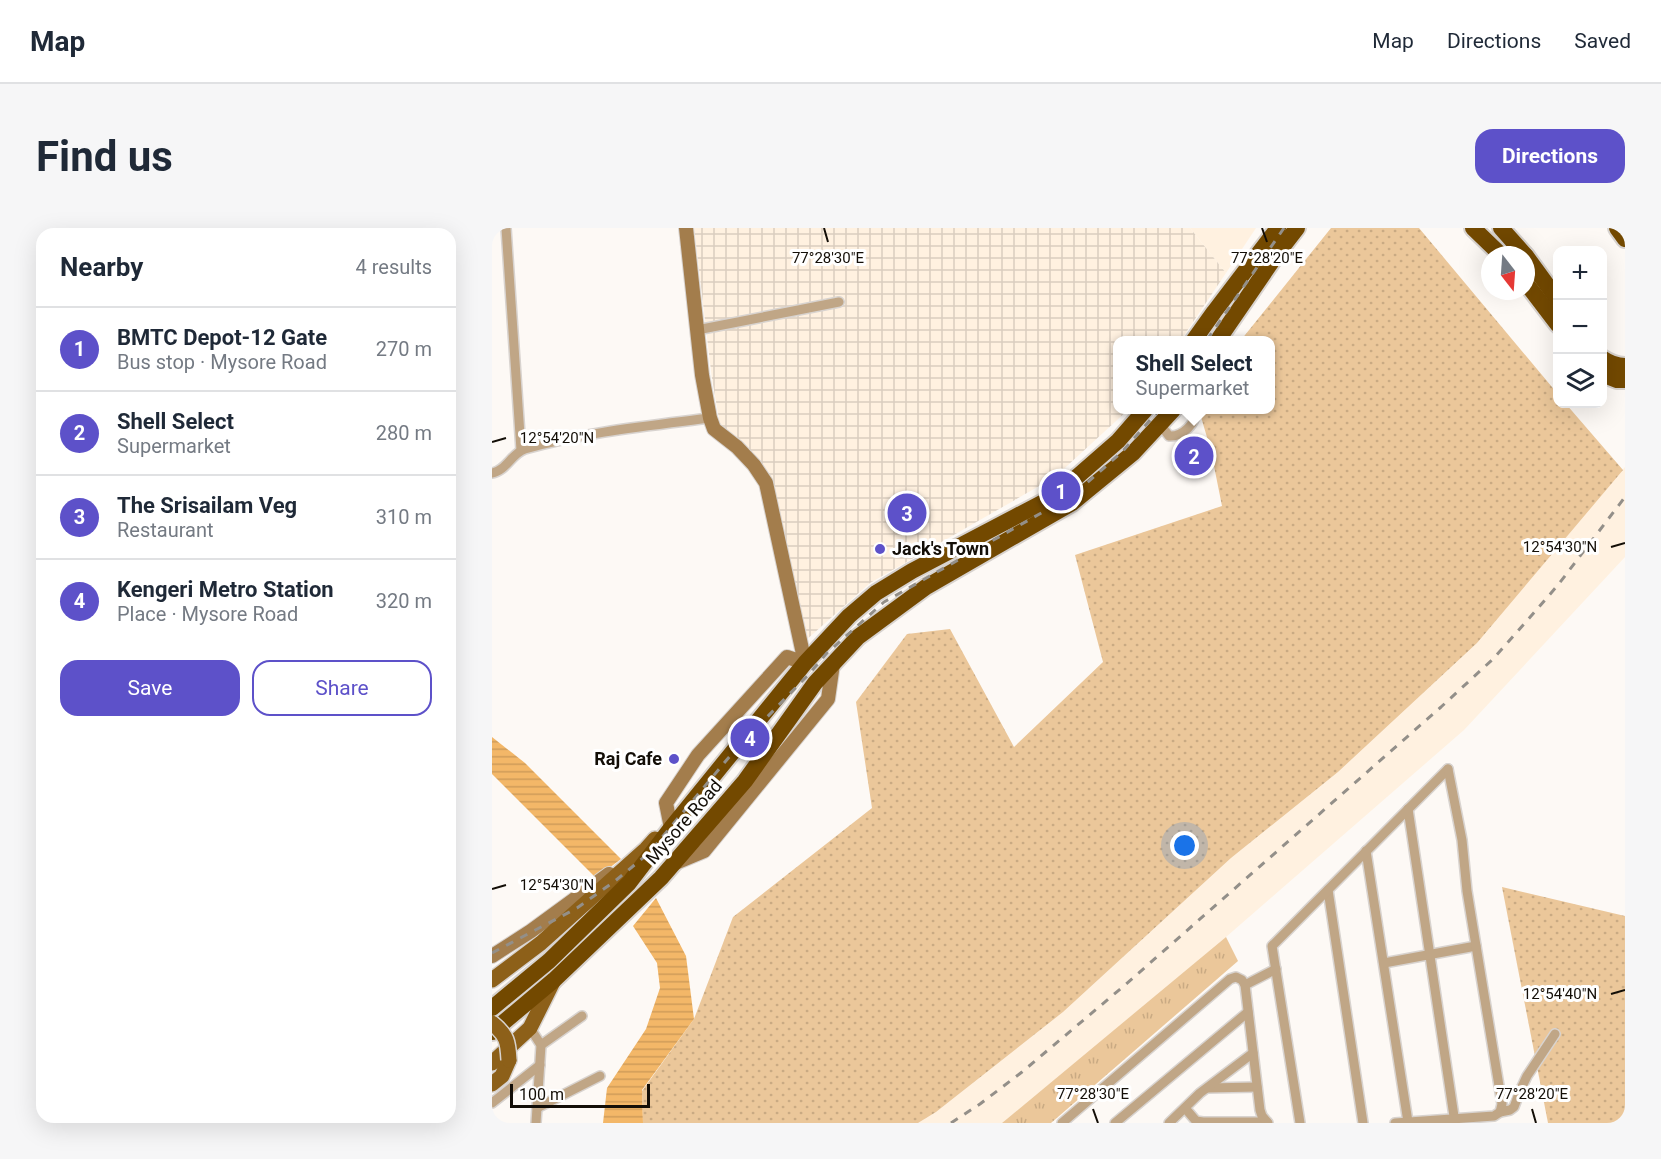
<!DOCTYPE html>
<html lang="en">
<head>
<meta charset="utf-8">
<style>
	:root { --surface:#fff; --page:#f6f6f7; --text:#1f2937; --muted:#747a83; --line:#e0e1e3; --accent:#5d51c9 }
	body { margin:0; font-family:Roboto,sans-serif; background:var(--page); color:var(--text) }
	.controls { position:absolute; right:18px; top:18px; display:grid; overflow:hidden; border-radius:12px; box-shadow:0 6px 24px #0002 }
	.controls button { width:54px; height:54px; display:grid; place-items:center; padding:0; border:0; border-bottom:2px solid var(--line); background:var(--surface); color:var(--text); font:30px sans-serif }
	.compass { position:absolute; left:989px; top:18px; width:54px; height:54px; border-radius:50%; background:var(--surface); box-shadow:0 6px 24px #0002; rotate:163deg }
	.scale { position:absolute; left:18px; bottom:15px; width:140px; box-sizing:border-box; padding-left:6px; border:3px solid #130e07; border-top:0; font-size:16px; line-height:21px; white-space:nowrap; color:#130e07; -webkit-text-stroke:4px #fff; paint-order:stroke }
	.you { position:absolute; left:693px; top:618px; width:21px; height:21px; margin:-15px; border:4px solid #fff; border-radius:50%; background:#1a73e8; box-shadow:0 0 0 9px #1a73e833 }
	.badge { display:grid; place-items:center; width:39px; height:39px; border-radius:50%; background:var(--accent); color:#fff; font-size:20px; font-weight:700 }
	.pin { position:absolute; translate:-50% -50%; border:3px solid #fff; box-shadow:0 2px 6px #0006 }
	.popup { position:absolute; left:621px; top:108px; width:162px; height:78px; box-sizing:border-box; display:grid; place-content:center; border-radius:12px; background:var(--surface); filter:drop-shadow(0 2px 4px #0005); font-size:20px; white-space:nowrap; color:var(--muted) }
	.popup b { font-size:22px; color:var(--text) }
	.popup::after { content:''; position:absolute; left:50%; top:100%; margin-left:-12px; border:12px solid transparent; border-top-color:var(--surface) }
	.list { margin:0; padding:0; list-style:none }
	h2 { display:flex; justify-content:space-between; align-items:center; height:78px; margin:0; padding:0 24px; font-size:26px }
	h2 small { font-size:20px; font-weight:400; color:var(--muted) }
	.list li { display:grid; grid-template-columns:39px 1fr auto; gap:18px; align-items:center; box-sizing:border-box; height:84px; padding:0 24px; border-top:2px solid var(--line) }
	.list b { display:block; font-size:22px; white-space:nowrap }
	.list p { margin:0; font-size:20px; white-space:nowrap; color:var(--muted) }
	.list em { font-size:20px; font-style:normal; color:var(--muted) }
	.actions { display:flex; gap:12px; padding:18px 24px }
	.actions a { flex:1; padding:14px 0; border:2px solid var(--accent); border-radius:18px; text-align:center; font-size:21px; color:var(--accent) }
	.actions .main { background:var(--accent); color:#fff }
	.icon { flex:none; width:33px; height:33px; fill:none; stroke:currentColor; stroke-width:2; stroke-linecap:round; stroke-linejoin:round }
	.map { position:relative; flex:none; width:1133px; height:895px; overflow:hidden; border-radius:18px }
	header { display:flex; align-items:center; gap:36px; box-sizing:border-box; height:84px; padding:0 30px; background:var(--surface); border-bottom:2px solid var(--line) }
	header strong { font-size:28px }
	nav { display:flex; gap:33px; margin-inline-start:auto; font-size:21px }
	.intro { display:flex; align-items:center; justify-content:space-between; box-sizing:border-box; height:144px; padding:0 36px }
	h1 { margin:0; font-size:42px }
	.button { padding:15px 27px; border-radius:18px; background:var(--accent); color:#fff; font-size:21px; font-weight:700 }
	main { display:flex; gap:36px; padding:0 36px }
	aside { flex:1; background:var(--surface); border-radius:18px; box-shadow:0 6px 24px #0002 }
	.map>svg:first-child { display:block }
	.built { fill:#fff1e0 }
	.industrial { fill:url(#industrial-grid) }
	.grass { fill:url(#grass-dots) }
	.park { fill:url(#park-tufts) }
	.water { fill:url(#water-rules) }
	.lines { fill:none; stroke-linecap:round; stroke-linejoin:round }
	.street-casing { stroke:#d8d3cf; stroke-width:12 }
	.secondary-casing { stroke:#d8d3cf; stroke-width:16 }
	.primary-casing { stroke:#d8d3cf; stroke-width:18 }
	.highway-casing { stroke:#d8d3cf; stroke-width:20 }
	.street { stroke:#c0a686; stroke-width:9 }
	.secondary { stroke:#a37d4c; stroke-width:14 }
	.primary { stroke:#8d6019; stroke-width:15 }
	.highway { stroke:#734900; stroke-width:16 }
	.rail { stroke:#938f89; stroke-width:3; stroke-dasharray:8 8; stroke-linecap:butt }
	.primary-bridge-casing { stroke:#d8d3cf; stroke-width:18; stroke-linecap:butt }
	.primary-bridge { stroke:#8d6019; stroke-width:15 }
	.ticks { fill:none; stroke:#130e07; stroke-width:2 }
	.poi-dot { fill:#5d51c9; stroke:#fff; stroke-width:2 }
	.labels { text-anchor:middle; stroke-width:6; stroke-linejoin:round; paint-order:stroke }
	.poi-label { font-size:18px; font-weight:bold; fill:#130e07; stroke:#fff; text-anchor:start }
	.street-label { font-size:18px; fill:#130e07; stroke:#fff }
	.ticks-label { font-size:15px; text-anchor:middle; fill:#130e07; stroke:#fff; stroke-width:6; stroke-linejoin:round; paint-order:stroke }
</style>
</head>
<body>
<header>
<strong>Map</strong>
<nav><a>Map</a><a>Directions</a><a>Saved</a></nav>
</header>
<div class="intro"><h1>Find us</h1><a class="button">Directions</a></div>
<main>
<aside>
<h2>Nearby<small>4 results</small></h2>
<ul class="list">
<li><span class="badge">1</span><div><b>BMTC Depot-12 Gate</b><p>Bus stop · Mysore Road</p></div><em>270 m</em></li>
<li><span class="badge">2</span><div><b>Shell Select</b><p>Supermarket</p></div><em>280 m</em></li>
<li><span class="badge">3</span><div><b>The Srisailam Veg</b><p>Restaurant</p></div><em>310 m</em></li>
<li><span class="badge">4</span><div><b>Kengeri Metro Station</b><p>Place · Mysore Road</p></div><em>320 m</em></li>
</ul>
<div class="actions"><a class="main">Save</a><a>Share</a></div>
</aside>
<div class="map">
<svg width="1133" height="895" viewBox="0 0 1133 895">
	<defs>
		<pattern id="industrial-grid" width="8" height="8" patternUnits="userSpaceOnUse" patternTransform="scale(1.5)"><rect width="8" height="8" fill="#fff1e0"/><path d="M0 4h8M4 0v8" fill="none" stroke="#dacdbf"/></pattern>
		<pattern id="grass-dots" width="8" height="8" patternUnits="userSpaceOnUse" patternTransform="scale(1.5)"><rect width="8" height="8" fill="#ebc79a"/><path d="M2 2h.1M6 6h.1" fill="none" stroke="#c9aa83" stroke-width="1.8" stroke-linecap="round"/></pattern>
		<pattern id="park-tufts" width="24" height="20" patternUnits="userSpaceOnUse" patternTransform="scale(1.5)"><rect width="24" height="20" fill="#ebc79a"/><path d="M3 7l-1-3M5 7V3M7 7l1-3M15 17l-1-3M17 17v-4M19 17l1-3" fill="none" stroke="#c9aa83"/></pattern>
		<pattern id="water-rules" width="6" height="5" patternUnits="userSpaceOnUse" patternTransform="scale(1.5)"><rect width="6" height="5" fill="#f3b768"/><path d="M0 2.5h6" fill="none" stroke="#cf9c59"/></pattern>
	</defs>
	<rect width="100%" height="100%" fill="#fdf9f5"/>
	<g class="built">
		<path d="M698,0H764L734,45Z"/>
		<path d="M1133,239V329L972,502L734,709L510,895H426L444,884L571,784L739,630L846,544L985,415Z"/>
	</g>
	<path class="industrial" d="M202,0H698L734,45L689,112H626V182H636L563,249L378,355L312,414L281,255L249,214L229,202L220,151Z"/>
	<g class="grass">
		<path d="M839,0H927L1065,165L1066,176H1074L1131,242L985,415L846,544L739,630L571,784L444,884L426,895H151L150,863L202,791L241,689L380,580L364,474L415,406L458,401L522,519L611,434L583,327L730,278L719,223L707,182H778V112H749Z"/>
		<path d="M1010,659L1133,688V895H1056Z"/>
	</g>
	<path class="park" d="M734,709L746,733L559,895H510Z"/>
	<g class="water">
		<path d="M0,509L33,535L129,631L104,650L0,546Z"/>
		<path d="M164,670L194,728L202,791L150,862L151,895H111L115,860L154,801L168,760L165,735L141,698Z"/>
	</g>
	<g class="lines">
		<g class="street-casing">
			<g id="street">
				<path d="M14,0L29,222"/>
				<path d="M205,102L347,74"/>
				<path d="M668,196L677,208C690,209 706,195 702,182"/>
				<path d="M0,245C14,243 20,225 33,221C94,204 155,198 218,190"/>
				<path d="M916,581L963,895"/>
				<path d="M874,623L916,894"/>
				<path d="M836,662L871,895"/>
				<path d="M892,735L984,718"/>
				<path d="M753,757L784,741"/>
				<path d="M38,800L49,817L44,895"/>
				<path d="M49,817L90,788"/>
				<path d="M716,860L765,859"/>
				<path d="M0,875L48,837"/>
				<path d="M45,880L108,848"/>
				<path d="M693,880L704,893L711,894H775"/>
				<path d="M1008,884L1018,882L1022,879L1028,863L1035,848L1063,806"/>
				<path d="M570,895L738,751L744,749L750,752L753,757L768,882L770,888L776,895"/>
				<path d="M623,895L756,784"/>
				<path d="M677,895L708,865L761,825"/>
				<path d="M808,895L780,718L956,541"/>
				<path d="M903,895L1002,888L1008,884L1010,876L975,663L970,612L956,541"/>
			</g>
		</g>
		<g class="secondary-casing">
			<g id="secondary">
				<path d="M179,600L174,575L206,527L295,429L313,435L274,255L262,237L245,219L222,201L218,190L210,147L194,0"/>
				<path d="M181,636L212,623L336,471L341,436"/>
				<path d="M0,728L39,703L117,646"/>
			</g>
		</g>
		<g class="primary-casing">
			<g id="primary">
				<path d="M0,752L49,715L154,621L163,611"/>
				<path d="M0,835L38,800L62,752"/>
				<path d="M0,856L10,848L17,832"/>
			</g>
		</g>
		<g class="highway-casing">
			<g id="highway">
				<path d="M981,0L1009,27"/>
				<path d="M1009,0L1033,27"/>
				<path d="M1125,0L1133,11"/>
				<path d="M1034,28L1066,72"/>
				<path d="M1034,55L1066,97"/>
				<path d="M702,112L722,84L786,0"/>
				<path d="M726,112L785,26L805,0"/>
				<path d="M1110,130C1117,135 1124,138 1133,138"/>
				<path d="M1110,146L1125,152H1133"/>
				<path d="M0,780L57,733L137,655L179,600L313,435L357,388L384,365L420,343L563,268L626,213L653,182"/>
				<path d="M0,804L62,752L169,650L253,553L323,455L366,409L434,359L580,275L641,225L681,182"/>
			</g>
		</g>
		<use href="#street" class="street"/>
		<use href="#secondary" class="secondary"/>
		<use href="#primary" class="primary"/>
		<use href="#highway" class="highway"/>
		<g class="rail">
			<path d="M715,112L792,0"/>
			<path d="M0,725L85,680L123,653L157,625L243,522L317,446L335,425L392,374L581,267L630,224L667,182"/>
			<path d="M459,895L488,876L530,844L633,757L949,479L1001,431L1033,395L1066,357L1133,269"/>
		</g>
		<g class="primary-bridge-casing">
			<path id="primary-bridge" d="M0,795C15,807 16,814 17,832"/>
		</g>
		<use href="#primary-bridge" class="primary-bridge"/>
	</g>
	<path class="ticks" d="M332,0L336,14M770,0L775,14M0,214L14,210M1119,319L1133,315M0,661L14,657M1119,766L1133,762M601,881L606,895M1040,881L1044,895"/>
	<g class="poi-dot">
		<circle cx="388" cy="321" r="6"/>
		<circle cx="182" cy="531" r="6"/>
	</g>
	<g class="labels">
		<g class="poi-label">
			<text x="400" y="327">Jack's Town</text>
			<text x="170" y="537" text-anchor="end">Raj Cafe</text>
		</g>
		<g class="street-label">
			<text transform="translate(192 594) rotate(-49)" y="6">Mysore Road</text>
		</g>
	</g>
	<g class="ticks-label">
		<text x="336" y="35">77°28'30"E</text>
		<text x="775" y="35">77°28'20"E</text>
		<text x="65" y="215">12°54'20"N</text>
		<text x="1068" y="324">12°54'30"N</text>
		<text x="65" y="662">12°54'30"N</text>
		<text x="1068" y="771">12°54'40"N</text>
		<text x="601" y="871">77°28'30"E</text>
		<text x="1040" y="871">77°28'20"E</text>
	</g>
</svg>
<div class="controls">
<button>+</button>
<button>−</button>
<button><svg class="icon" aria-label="layers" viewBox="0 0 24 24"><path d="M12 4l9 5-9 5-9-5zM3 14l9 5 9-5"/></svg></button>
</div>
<svg class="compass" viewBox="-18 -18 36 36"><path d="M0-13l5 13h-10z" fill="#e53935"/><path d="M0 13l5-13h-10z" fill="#747a83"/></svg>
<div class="scale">100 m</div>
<div class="you"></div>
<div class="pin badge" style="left:569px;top:263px">1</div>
<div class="pin badge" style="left:702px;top:228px">2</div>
<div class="popup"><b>Shell Select</b>Supermarket</div>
<div class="pin badge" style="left:415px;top:285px">3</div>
<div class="pin badge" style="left:258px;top:510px">4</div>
</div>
</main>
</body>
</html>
